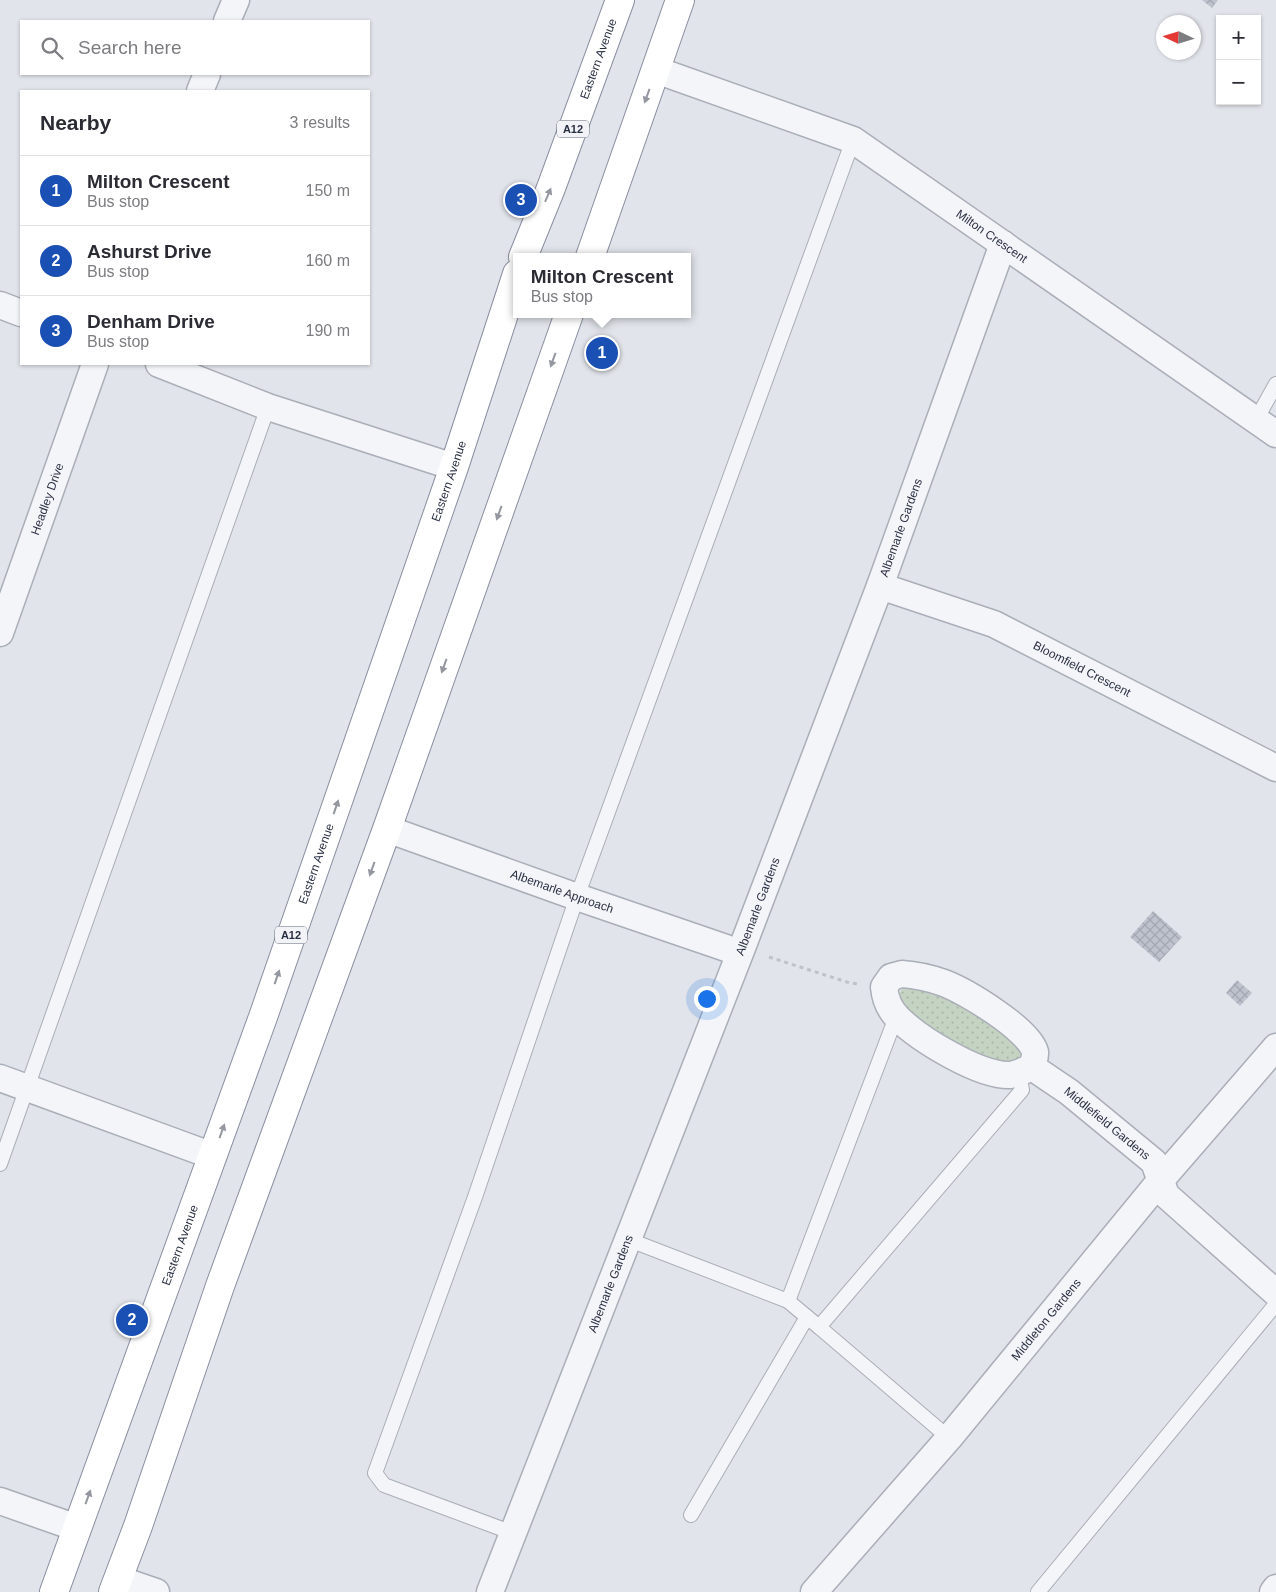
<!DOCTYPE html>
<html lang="en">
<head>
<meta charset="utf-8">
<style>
	:root { --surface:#fff; --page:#f7f7f7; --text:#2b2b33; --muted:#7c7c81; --line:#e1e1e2; --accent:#ce474a }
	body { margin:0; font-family:Helvetica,sans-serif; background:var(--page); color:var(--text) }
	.controls { position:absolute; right:15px; top:15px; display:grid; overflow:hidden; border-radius:0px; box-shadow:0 1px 4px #0004 }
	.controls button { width:45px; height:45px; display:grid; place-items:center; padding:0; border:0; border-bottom:1px solid var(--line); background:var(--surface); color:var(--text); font:25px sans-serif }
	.compass { position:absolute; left:1156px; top:15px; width:45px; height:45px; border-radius:50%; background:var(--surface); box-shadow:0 1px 4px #0004; rotate:274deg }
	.you { position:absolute; left:706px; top:998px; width:18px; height:18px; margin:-12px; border:4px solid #fff; border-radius:50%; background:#1a73e8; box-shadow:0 0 0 8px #1a73e833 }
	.badge { display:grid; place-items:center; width:32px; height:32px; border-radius:50%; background:var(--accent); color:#fff; font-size:16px; font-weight:700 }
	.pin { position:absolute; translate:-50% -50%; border:2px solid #fff; box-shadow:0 1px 5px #0006 }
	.popup { position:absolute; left:513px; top:253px; width:178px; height:65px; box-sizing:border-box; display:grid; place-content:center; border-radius:0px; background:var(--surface); filter:drop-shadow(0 1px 4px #0005); font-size:16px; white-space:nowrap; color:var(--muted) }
	.popup b { font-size:19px; color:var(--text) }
	.popup::after { content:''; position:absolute; left:50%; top:100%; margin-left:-10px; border:10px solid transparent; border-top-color:var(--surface) }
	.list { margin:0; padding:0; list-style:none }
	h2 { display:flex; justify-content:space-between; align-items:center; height:65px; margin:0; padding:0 20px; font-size:21px }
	h2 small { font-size:16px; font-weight:400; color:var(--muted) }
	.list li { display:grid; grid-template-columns:32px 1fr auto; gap:15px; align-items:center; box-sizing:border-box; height:70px; padding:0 20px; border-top:1px solid var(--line) }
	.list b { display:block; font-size:19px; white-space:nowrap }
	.list p { margin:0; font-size:16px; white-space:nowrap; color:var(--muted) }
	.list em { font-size:16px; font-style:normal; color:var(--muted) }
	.icon { flex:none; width:28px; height:28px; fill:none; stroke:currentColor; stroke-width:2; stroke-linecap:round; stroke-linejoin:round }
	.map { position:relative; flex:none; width:1276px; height:1592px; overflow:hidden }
	.search { position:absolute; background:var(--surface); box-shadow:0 1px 4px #0004; left:20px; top:20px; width:350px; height:55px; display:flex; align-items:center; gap:12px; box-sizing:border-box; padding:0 18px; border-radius:0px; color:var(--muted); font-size:19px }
	.panel { position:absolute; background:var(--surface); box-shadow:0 1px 4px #0004; left:20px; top:90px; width:350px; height:275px; border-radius:0px }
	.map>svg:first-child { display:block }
	.grass { fill:url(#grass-dots) }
	.building { fill:url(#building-cross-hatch) }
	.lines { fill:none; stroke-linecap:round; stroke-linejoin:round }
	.lane-casing { stroke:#aaaeb8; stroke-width:16 }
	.street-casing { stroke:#aaaeb8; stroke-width:29 }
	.highway-casing { stroke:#898fa0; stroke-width:30 }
	.path { stroke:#bfc2c9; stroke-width:3; stroke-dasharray:4 4; stroke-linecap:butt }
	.lane { stroke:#f4f5f8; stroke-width:14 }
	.street { stroke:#f4f5f8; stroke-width:26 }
	.highway { stroke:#fff; stroke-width:28 }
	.oneway { fill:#9497a0 }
	.labels { text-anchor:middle; stroke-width:4; stroke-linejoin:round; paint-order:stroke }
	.shield { fill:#f1f3f7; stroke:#656a78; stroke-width:1 }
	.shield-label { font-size:11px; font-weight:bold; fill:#292f42 }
	.street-label { font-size:12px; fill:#292f42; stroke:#f1f3f7 }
</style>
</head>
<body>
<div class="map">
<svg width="1276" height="1592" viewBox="0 0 1276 1592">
	<defs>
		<pattern id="grass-dots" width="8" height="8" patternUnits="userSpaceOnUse" patternTransform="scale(1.25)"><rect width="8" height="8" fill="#c5d4c2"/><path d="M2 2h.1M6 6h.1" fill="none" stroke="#a9b6a8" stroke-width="1.8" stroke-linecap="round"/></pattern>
		<pattern id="building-cross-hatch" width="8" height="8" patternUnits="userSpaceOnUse" patternTransform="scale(1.25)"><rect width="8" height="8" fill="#bec2cd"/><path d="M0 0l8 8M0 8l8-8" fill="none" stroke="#a3a7b1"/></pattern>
	</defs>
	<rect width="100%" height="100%" fill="#e1e4ea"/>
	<path class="grass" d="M905,987H924L983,1013L1021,1051L1020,1056L1016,1061L997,1063L926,1029L900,1002C899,995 899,991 905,987Z"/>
	<g class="building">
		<path d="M1202,0H1218L1212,8Z"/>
		<path d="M1153,911L1182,937L1159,962L1130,937Z"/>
		<path d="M1237,980L1252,993L1240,1006L1226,993Z"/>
	</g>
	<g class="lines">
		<g class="lane-casing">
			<g id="lane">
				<path d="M1256,420L1276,384"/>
				<path d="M0,1164L268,407"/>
				<path d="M627,1239L788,1301L896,1017"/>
				<path d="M788,1301L819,1327L1022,1090L1019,1073"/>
				<path d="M819,1327L949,1438"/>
				<path d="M691,1515L807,1317"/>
				<path d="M513,1533L384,1485L375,1473L475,1197L577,897L853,140"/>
				<path d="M1038,1592L1276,1304"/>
			</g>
		</g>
		<g class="street-casing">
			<g id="street">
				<path d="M227,21L236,0"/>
				<path id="s1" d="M656,70L853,140L1276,434"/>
				<path d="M200,91L207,74"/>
				<path d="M0,305L21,313"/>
				<path d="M159,364L268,407L454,467"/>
				<path id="s2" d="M880,586L994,624L1276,768"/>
				<path id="s3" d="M0,633L95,364"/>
				<path id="s4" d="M387,829L577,897L726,948L739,954"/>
				<path d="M902,974C917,975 930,978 944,983C965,991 1029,1029 1035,1052C1036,1056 1033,1062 1032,1067C1025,1070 1018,1074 1010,1075C979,1076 919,1039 898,1018C889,1009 885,998 884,987L891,977Z"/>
				<path id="s5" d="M1032,1067L1069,1092L1154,1162L1166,1195L1276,1293"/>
				<path d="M0,1078L213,1156"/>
				<path d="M0,1501L77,1528"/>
				<path d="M118,1579L156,1592"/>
				<path id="s6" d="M490,1592L742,948L880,586L1003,244"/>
				<path id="s7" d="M814,1592L949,1438L1160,1181L1276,1047"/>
				<path d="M1273,1592L1276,1588"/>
			</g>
		</g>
		<g class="highway-casing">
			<g id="highway">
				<path id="s8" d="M523,257L551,188L620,0"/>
				<path d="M590,257L680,0"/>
				<path id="s9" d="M54,1592L263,1017L454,467L517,274"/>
				<path d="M113,1592L138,1526L220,1286L387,829L569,314"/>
			</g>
		</g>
		<path class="path" d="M769,957L850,983L858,984"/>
		<use href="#lane" class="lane"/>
		<use href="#street" class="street"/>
		<use href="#highway" class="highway"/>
	</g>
	<defs><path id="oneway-solid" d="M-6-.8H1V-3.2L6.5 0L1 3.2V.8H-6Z" transform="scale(1.25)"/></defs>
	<g class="oneway">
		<use href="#oneway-solid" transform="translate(647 96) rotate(110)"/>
		<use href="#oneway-solid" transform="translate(548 195) rotate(-67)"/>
		<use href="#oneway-solid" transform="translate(553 360) rotate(110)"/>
		<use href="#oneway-solid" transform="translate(499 513) rotate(110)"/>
		<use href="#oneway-solid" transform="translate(444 666) rotate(110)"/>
		<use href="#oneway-solid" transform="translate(336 807) rotate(-71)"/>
		<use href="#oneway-solid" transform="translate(372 869) rotate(110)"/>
		<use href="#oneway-solid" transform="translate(277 977) rotate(-71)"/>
		<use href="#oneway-solid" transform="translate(222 1131) rotate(-70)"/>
		<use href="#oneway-solid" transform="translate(88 1497) rotate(-70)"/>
	</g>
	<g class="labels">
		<g class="shield">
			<rect x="557" y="120.5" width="32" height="17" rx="4"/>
			<rect x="275" y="926.5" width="32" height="17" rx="4"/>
		</g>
		<g class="shield-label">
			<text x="573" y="133">A12</text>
			<text x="291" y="939">A12</text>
		</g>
		<g class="street-label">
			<text dy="4" stroke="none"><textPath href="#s8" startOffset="212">Eastern Avenue</textPath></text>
			<text dy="4" stroke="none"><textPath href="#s1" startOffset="378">Milton Crescent</textPath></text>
			<text dy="4" stroke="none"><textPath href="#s9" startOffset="1179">Eastern Avenue</textPath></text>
			<text dy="4" stroke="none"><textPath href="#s3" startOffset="142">Headley Drive</textPath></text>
			<text dy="4" stroke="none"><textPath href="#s6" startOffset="1141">Albemarle Gardens</textPath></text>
			<text dy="4" stroke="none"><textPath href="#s2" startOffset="219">Bloomfield Crescent</textPath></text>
			<text dy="4" stroke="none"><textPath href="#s9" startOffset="774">Eastern Avenue</textPath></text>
			<text dy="4" stroke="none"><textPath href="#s4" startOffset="186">Albemarle Approach</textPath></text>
			<text dy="4" stroke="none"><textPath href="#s6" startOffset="736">Albemarle Gardens</textPath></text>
			<text dy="4" stroke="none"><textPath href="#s5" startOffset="94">Middlefield Gardens</textPath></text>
			<text dy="4" stroke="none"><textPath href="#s9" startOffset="369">Eastern Avenue</textPath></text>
			<text dy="4" stroke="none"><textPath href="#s6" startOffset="331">Albemarle Gardens</textPath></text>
			<text dy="4" stroke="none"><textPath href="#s7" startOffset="358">Middleton Gardens</textPath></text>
		</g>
	</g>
</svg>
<div class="controls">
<button>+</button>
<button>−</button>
</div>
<svg class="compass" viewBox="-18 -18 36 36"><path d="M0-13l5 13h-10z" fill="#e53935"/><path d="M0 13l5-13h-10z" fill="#7c7c81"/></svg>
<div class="you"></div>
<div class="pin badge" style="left:602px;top:353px;background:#1a4fb4">1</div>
<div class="popup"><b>Milton Crescent</b>Bus stop</div>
<div class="pin badge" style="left:132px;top:1320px;background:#1a4fb4">2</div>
<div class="pin badge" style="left:521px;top:200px;background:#1a4fb4">3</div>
<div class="search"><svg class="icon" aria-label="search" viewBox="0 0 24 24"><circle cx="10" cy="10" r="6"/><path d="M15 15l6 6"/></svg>Search here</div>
<section class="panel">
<h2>Nearby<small>3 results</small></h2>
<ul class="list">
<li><span class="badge" style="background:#1a4fb4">1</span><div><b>Milton Crescent</b><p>Bus stop</p></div><em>150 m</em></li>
<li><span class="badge" style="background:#1a4fb4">2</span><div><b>Ashurst Drive</b><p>Bus stop</p></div><em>160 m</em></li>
<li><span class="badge" style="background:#1a4fb4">3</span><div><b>Denham Drive</b><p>Bus stop</p></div><em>190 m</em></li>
</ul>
</section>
</div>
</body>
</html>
